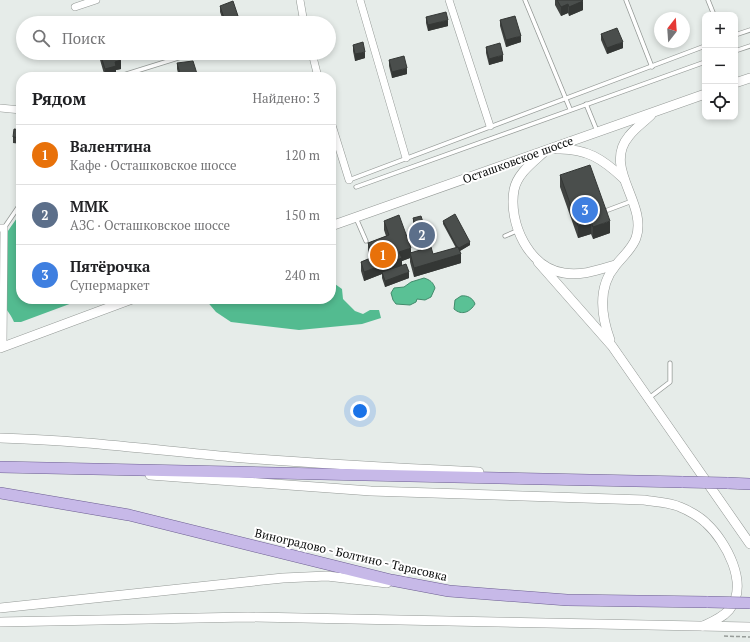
<!DOCTYPE html>
<html lang="ru">
<head>
<meta charset="utf-8">
<style>
	:root { --surface:#fff; --page:#f6f6f6; --text:#202124; --muted:#757577; --line:#e0e0e0; --accent:#8559d3 }
	body { margin:0; font-family:"PT Serif",serif; background:var(--page); color:var(--text) }
	.controls { position:absolute; right:12px; top:12px; display:grid; overflow:hidden; border-radius:8px; box-shadow:0 2px 6px #0003 }
	.controls button { width:36px; height:36px; display:grid; place-items:center; padding:0; border:0; border-bottom:1px solid var(--line); background:var(--surface); color:var(--text); font:20px sans-serif }
	.compass { position:absolute; left:654px; top:12px; width:36px; height:36px; border-radius:50%; background:var(--surface); box-shadow:0 2px 6px #0003; rotate:17deg }
	.you { position:absolute; left:360px; top:411px; width:14px; height:14px; margin:-10px; border:3px solid #fff; border-radius:50%; background:#1a73e8; box-shadow:0 0 0 6px #1a73e833 }
	.badge { display:grid; place-items:center; width:26px; height:26px; border-radius:50%; background:var(--accent); color:#fff; font-size:13px; font-weight:700 }
	.pin { position:absolute; translate:-50% -50%; border:2px solid #fff; box-shadow:0 1px 4px #0006 }
	.list { margin:0; padding:0; list-style:none }
	h2 { display:flex; justify-content:space-between; align-items:center; height:52px; margin:0; padding:0 16px; font-size:17px }
	h2 small { font-size:13px; font-weight:400; color:var(--muted) }
	.list li { display:grid; grid-template-columns:26px 1fr auto; gap:12px; align-items:center; box-sizing:border-box; height:60px; padding:0 16px; border-top:1px solid var(--line) }
	.list b { display:block; font-size:15px; white-space:nowrap }
	.list p { margin:0; font-size:13px; white-space:nowrap; color:var(--muted) }
	.list em { font-size:13px; font-style:normal; color:var(--muted) }
	.icon { flex:none; width:22px; height:22px; fill:none; stroke:currentColor; stroke-width:2; stroke-linecap:round; stroke-linejoin:round }
	.map { position:relative; flex:none; width:750px; height:642px; overflow:hidden }
	.search { position:absolute; background:var(--surface); box-shadow:0 2px 6px #0003; left:16px; top:16px; width:320px; height:44px; display:flex; align-items:center; gap:10px; box-sizing:border-box; padding:0 14px; border-radius:22px; color:var(--muted); font-size:15px }
	.panel { position:absolute; background:var(--surface); box-shadow:0 2px 6px #0003; left:16px; top:72px; width:320px; height:232px; border-radius:16px }
	.map>svg:first-child { display:block }
	.forest { fill:#53bb90 }
	.water { fill:#5ac195; stroke:#428b6c }
	.lines { fill:none; stroke-linecap:round; stroke-linejoin:round }
	.service-casing { stroke:#949996; stroke-width:5 }
	.minor-casing { stroke:#949996; stroke-width:8 }
	.secondary-casing { stroke:#949996; stroke-width:10 }
	.primary-casing { stroke:#6c5e91; stroke-width:12 }
	.path { stroke:#979c99; stroke-width:1.5; stroke-dasharray:4 2; stroke-linecap:butt }
	.service { stroke:#fff; stroke-width:3.5 }
	.minor { stroke:#fff; stroke-width:7 }
	.secondary { stroke:#fff; stroke-width:9 }
	.primary { stroke:#c7b9e8; stroke-width:11 }
	.primary-bridge-casing { stroke:#6c5e91; stroke-width:12; stroke-linecap:butt }
	.primary-bridge { stroke:#c7b9e8; stroke-width:11 }
	.wall { fill:#404341 }
	.shaded-wall { fill:#343735 }
	.building { fill:#4a4e4c; stroke:#343735 }
	.labels { text-anchor:middle; stroke-width:4; stroke-linejoin:round; paint-order:stroke }
	.street-label { font-size:12px; fill:#0b0d0c; stroke:#fff }
</style>
</head>
<body>
<div class="map">
<svg width="750" height="642" viewBox="0 0 750 642">
	<rect width="100%" height="100%" fill="#e6ece9"/>
	<g class="forest">
		<path d="M21,210V299H83L21,322H14C11,314 2,305 1,298C0,285 2,242 8,231C13,223 18,218 21,210Z"/>
		<path d="M331,284H335L342,289L343,299L355,311L363,314L370,310H379L381,318L362,324L299,330L231,322L216,312L205,299H331Z"/>
	</g>
	<g class="water">
		<path d="M424,278C430,280 433,282 435,288L431,297L425,300L417,299L416,302L410,305L396,304L393,300L391,293L394,288L404,287L411,282Z"/>
		<path d="M461,296C467,295 473,298 475,304C470,312 462,316 454,309L455,300Z"/>
	</g>
	<g class="lines">
		<g class="service-casing">
			<g id="service">
				<path d="M525,0L570,109"/>
				<path d="M626,0L652,67"/>
				<path d="M708,0L714,15"/>
				<path d="M291,23L303,19"/>
				<path d="M735,35L750,30"/>
				<path d="M735,51L750,46"/>
				<path d="M117,77L194,53"/>
				<path d="M586,104L597,131"/>
				<path d="M349,180L705,46"/>
				<path d="M356,187L705,62"/>
				<path d="M608,210L632,201"/>
				<path d="M356,218L366,241"/>
				<path d="M4,228L21,203"/>
				<path d="M505,236L519,230"/>
				<path d="M649,398L670,382V363"/>
			</g>
		</g>
		<g class="minor-casing">
			<g id="minor">
				<path d="M300,0L304,23"/>
				<path d="M360,0L406,158"/>
				<path d="M449,0L490,126"/>
				<path d="M75,7L96,0"/>
				<path d="M312,53L318,77"/>
				<path d="M0,108L21,110"/>
				<path d="M331,122L349,180"/>
				<path d="M0,228H4L3,347"/>
			</g>
		</g>
		<g class="secondary-casing">
			<g id="secondary">
				<path d="M735,83L750,78"/>
				<path d="M557,149C586,148 603,159 624,179"/>
				<path d="M543,153C532,163 517,174 514,190C508,223 529,268 564,273C582,276 598,270 615,265"/>
				<path d="M331,226L705,94"/>
				<path d="M538,262L612,346L750,544"/>
				<path d="M610,340C601,315 597,287 616,265C623,256 632,249 636,238C648,203 602,168 629,136C635,128 644,122 651,115"/>
				<path d="M0,348L132,299"/>
				<path d="M0,438C78,440 154,450 232,457C314,464 397,468 479,472"/>
				<path d="M150,475L371,491L644,500C655,502 669,502 680,507C688,510 700,517 706,523C726,541 750,585 729,610C722,618 712,622 703,626"/>
				<path d="M0,608L283,578L327,576L387,583"/>
				<path d="M0,622L248,617L750,627"/>
			</g>
		</g>
		<g class="primary-casing">
			<g id="primary">
				<path d="M0,467L683,482"/>
				<path d="M727,483L750,484"/>
				<path d="M0,493L129,515L391,580L449,591L567,600L708,602"/>
			</g>
		</g>
		<path class="path" d="M724,636L750,637"/>
		<use href="#service" class="service"/>
		<use href="#minor" class="minor"/>
		<use href="#secondary" class="secondary"/>
		<use href="#primary" class="primary"/>
		<g class="primary-bridge-casing">
			<g id="primary-bridge">
				<path d="M683,482L727,483"/>
				<path d="M708,602L750,603"/>
			</g>
		</g>
		<use href="#primary-bridge" class="primary-bridge"/>
	</g>
	<g class="wall">
		<path d="M555,0H582L583,10L569,16L568,13L561,16L555,5Z"/>
		<path d="M220,6L238,22L236,23H224L220,12Z"/>
		<path d="M426,17L448,26L428,31L426,23Z"/>
		<path d="M500,20L521,42L506,47L500,26Z"/>
		<path d="M601,34L623,48L607,54L601,40Z"/>
		<path d="M353,45L365,58L355,61L353,51Z"/>
		<path d="M486,47L503,61L489,65L486,53Z"/>
		<path d="M98,53H119L121,69L116,70V75L109,77H105Z"/>
		<path d="M389,60L407,74L392,78L389,66Z"/>
		<path d="M177,63L198,77H179L177,69Z"/>
		<path d="M21,114V144L13,143V137L18,129V124Z"/>
		<path d="M560,175L610,233L593,239L591,234L578,238L560,187Z"/>
		<path d="M413,218L426,238L418,241L413,225Z"/>
		<path d="M384,221L411,252L433,254L456,248L443,224V221L470,245L460,251L461,263L414,277L410,262V258L402,261V265L409,278L385,287L382,278V274L364,281L361,271V262L370,258L368,252V243L386,236L384,230Z"/>
	</g>
	<g class="shaded-wall">
		<path d="M583,1V10L569,16V7Z"/>
		<path d="M568,4V13L561,16V7Z"/>
		<path d="M238,16V22L236,23H225V21Z"/>
		<path d="M448,20V26L428,31V25Z"/>
		<path d="M521,36V42L506,47V40Z"/>
		<path d="M623,42V48L607,54V48Z"/>
		<path d="M365,52V58L355,61V54Z"/>
		<path d="M503,55V61L489,65V59Z"/>
		<path d="M121,60V69L116,70V75L109,77H105V69L115,62Z"/>
		<path d="M407,68V74L392,78V72Z"/>
		<path d="M610,221V233L593,239V227Z"/>
		<path d="M591,222V234L578,238V226Z"/>
		<path d="M426,232V238L418,241V235Z"/>
		<path d="M470,242V245L458,252V249Z"/>
		<path d="M411,248V257L410,253V258L402,261V267L382,272V274L364,281V272L399,252Z"/>
		<path d="M461,254V263L414,277V268Z"/>
		<path d="M409,272V278L385,287V281Z"/>
	</g>
	<g class="building">
		<path d="M557,0H582L583,1L569,7L568,4L561,7Z"/>
		<path d="M233,1L238,16L225,21L220,6Z"/>
		<path d="M446,12L448,20L428,25L426,17Z"/>
		<path d="M515,16L521,36L506,40L500,20Z"/>
		<path d="M617,28L623,42L607,48L601,34Z"/>
		<path d="M363,42L365,52L355,54L353,45Z"/>
		<path d="M500,43L503,55L489,59L486,47Z"/>
		<path d="M100,53H119L121,60L115,62L116,66L105,69Z"/>
		<path d="M404,56L407,68L392,72L389,60Z"/>
		<path d="M193,61L198,77H181L177,63Z"/>
		<path d="M19,114H21V124H18Z"/>
		<path d="M14,129L21,130V138L13,137Z"/>
		<path d="M590,165L610,221L593,227L591,222L578,226L560,175Z"/>
		<path d="M455,214L470,242L459,248L458,247H457L443,221Z"/>
		<path d="M399,215L411,248L399,252L402,258L364,272L361,262L373,257L368,243L389,235L384,221Z"/>
		<path d="M421,216L426,232L418,235L413,218Z"/>
		<path d="M431,247L433,254L458,247L461,254L414,268L410,253Z"/>
		<path d="M406,264L409,272L385,281L382,272Z"/>
	</g>
	<g class="labels">
		<g class="street-label">
			<text transform="translate(518 160) rotate(-20)" y="4">Осташковское шоссе</text>
			<text transform="translate(351 555) rotate(13)" y="4">Виноградово - Болтино - Тарасовка</text>
		</g>
	</g>
</svg>
<div class="controls">
<button>+</button>
<button>−</button>
<button><svg class="icon" aria-label="locate" viewBox="0 0 24 24"><circle cx="12" cy="12" r="6"/><path d="M12 2v4M12 18v4M2 12h4M18 12h4"/></svg></button>
</div>
<svg class="compass" viewBox="-18 -18 36 36"><path d="M0-13l5 13h-10z" fill="#e53935"/><path d="M0 13l5-13h-10z" fill="#757577"/></svg>
<div class="you"></div>
<div class="pin badge" style="left:383px;top:255px;background:#e8710a">1</div>
<div class="pin badge" style="left:422px;top:235px;background:#5c6f8a">2</div>
<div class="pin badge" style="left:585px;top:210px;background:#3f7fe0">3</div>
<div class="search"><svg class="icon" aria-label="search" viewBox="0 0 24 24"><circle cx="10" cy="10" r="6"/><path d="M15 15l6 6"/></svg>Поиск</div>
<section class="panel">
<h2>Рядом<small>Найдено: 3</small></h2>
<ul class="list">
<li><span class="badge" style="background:#e8710a">1</span><div><b>Валентина</b><p>Кафе · Осташковское шоссе</p></div><em>120 m</em></li>
<li><span class="badge" style="background:#5c6f8a">2</span><div><b>ММК</b><p>АЗС · Осташковское шоссе</p></div><em>150 m</em></li>
<li><span class="badge" style="background:#3f7fe0">3</span><div><b>Пятёрочка</b><p>Супермаркет</p></div><em>240 m</em></li>
</ul>
</section>
</div>
</body>
</html>
